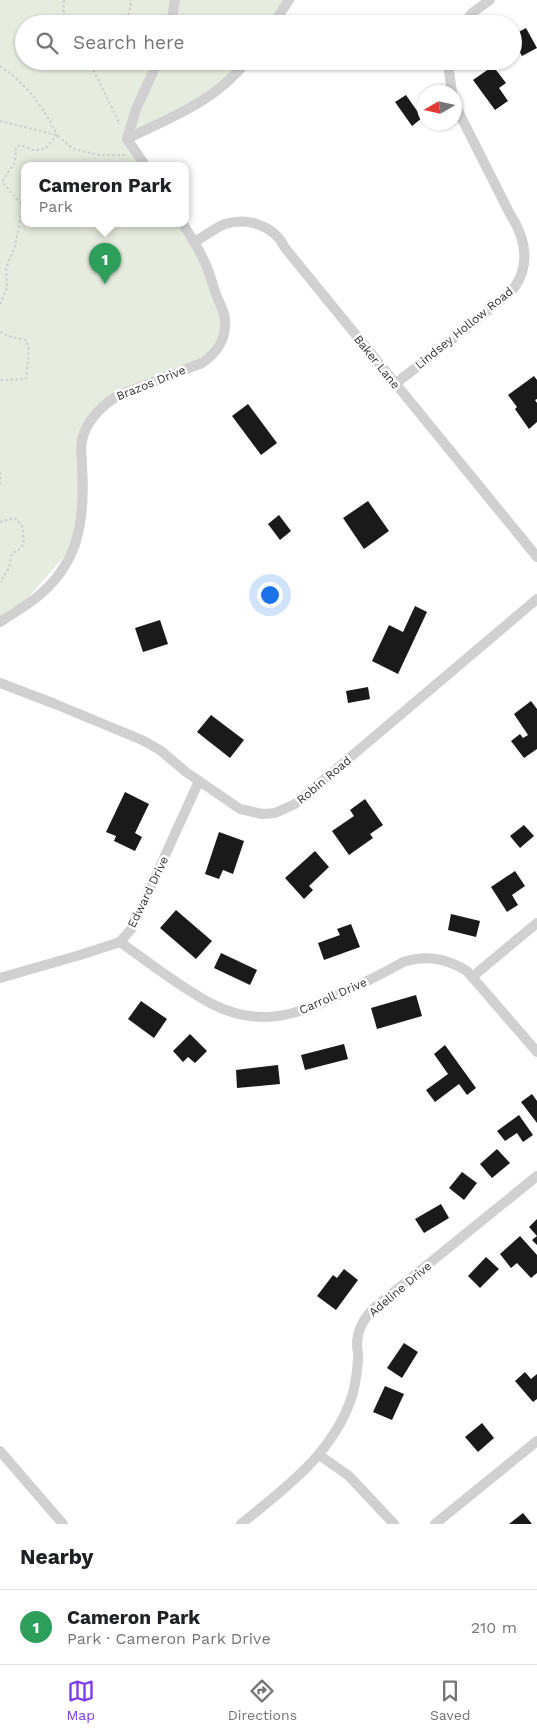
<!DOCTYPE html>
<html lang="en">
<head>
<meta charset="utf-8">
<style>
	:root { --surface:#fff; --page:#f2f2f2; --text:#202124; --muted:#757577; --line:#e0e0e0; --accent:#7c3aed }
	body { margin:0; font-family:"Work Sans",sans-serif; background:var(--page); color:var(--text) }
	.compass { position:absolute; left:417px; top:85px; width:45px; height:45px; border-radius:50%; background:var(--surface); box-shadow:0 1px 4px #0004; rotate:261deg }
	.you { position:absolute; left:269px; top:594px; width:18px; height:18px; margin:-12px; border:4px solid #fff; border-radius:50%; background:#1a73e8; box-shadow:0 0 0 8px #1a73e833 }
	.badge { display:grid; place-items:center; width:32px; height:32px; border-radius:50%; background:var(--accent); color:#fff; font-size:16px; font-weight:700 }
	.pin { position:absolute; translate:-50% -41px; filter:drop-shadow(0 1px 2px #0008) }
	.pin::after { content:''; position:absolute; top:26px; width:18px; height:15px; background:inherit; clip-path:polygon(0 0,100% 0,50% 100%) }
	.popup { position:absolute; left:21px; top:162px; width:168px; height:65px; box-sizing:border-box; display:grid; place-content:center; border-radius:10px; background:var(--surface); filter:drop-shadow(0 1px 4px #0005); font-size:16px; white-space:nowrap; color:var(--muted) }
	.popup b { font-size:19px; color:var(--text) }
	.popup::after { content:''; position:absolute; left:50%; top:100%; margin-left:-10px; border:10px solid transparent; border-top-color:var(--surface) }
	.list { margin:0; padding:0; list-style:none }
	h2 { display:flex; justify-content:space-between; align-items:center; height:65px; margin:0; padding:0 20px; font-size:21px }
	h2 small { font-size:16px; font-weight:400; color:var(--muted) }
	.list li { display:grid; grid-template-columns:32px 1fr auto; gap:15px; align-items:center; box-sizing:border-box; height:75px; padding:0 20px; border-top:1px solid var(--line) }
	.list b { display:block; font-size:19px; white-space:nowrap }
	.list p { margin:0; font-size:16px; white-space:nowrap; color:var(--muted) }
	.list em { font-size:16px; font-style:normal; color:var(--muted) }
	.icon { flex:none; width:28px; height:28px; fill:none; stroke:currentColor; stroke-width:2; stroke-linecap:round; stroke-linejoin:round }
	.map { position:relative; flex:none; width:537px; height:1524px; overflow:hidden }
	.search { position:absolute; background:var(--surface); box-shadow:0 1px 4px #0004; left:15px; right:15px; top:15px; height:55px; display:flex; align-items:center; gap:12px; box-sizing:border-box; padding:0 18px; border-radius:28px; color:var(--muted); font-size:19px }
	.sheet { height:140px; background:var(--surface) }
	nav { display:flex; justify-content:space-around; align-items:center; box-sizing:border-box; height:70px; border-top:1px solid var(--line); background:var(--surface); font-size:14px; color:var(--muted) }
	nav a { display:grid; justify-items:center; gap:2px }
	nav .on { color:var(--accent) }
	.map>svg:first-child { display:block }
	.park { fill:#e6ecdf }
	.building { fill:#1a1a1a }
	.lines { fill:none; stroke-linecap:round; stroke-linejoin:round }
	.path { stroke:#cdcdcd; stroke-width:2; stroke-dasharray:2.5 2.5; stroke-linecap:butt }
	.street { stroke:#d0d0d0; stroke-width:10 }
	.labels { text-anchor:middle; stroke-width:5; stroke-linejoin:round; paint-order:stroke }
	.street-label { font-size:12px; fill:#333; stroke:#fff }
</style>
</head>
<body>
<div class="map">
<svg width="537" height="1524" viewBox="0 0 537 1524">
	<rect width="100%" height="100%" fill="#fff"/>
	<path class="park" d="M0,0H288L271,24H24V61H242L218,91L127,138L145,165H25V223H182L195,242L225,327L202,363L144,385L93,417L82,465L76,543L14,614L0,622Z"/>
	<g class="building">
		<path d="M526,28L537,48L522,56L513,40V35Z"/>
		<path d="M493,66L506,83L499,88L508,101L495,110L473,80Z"/>
		<path d="M406,95L422,118L412,126L395,102Z"/>
		<path d="M534,376L537,380V399L535,400L537,403V422L529,429L515,409L517,407L508,395Z"/>
		<path d="M248,404L277,443L261,455L232,416Z"/>
		<path d="M368,501L389,531L364,549L343,518Z"/>
		<path d="M279,515L291,531L280,540L268,524Z"/>
		<path d="M415,606L427,612L398,674L372,661L389,625L403,632Z"/>
		<path d="M160,620L168,644L143,652L135,628Z"/>
		<path d="M368,687L370,699L348,703L346,691Z"/>
		<path d="M531,701L537,709V749L524,758L511,741L520,734L523,738L528,735L514,714Z"/>
		<path d="M211,715L244,740L230,758L197,732Z"/>
		<path d="M125,792L149,804L135,833L142,837L135,851L114,841L116,836L106,832Z"/>
		<path d="M365,799L383,825L370,834L373,838L349,855L332,831L354,816L350,810Z"/>
		<path d="M524,825L534,836L520,848L510,836Z"/>
		<path d="M219,832L244,841L233,874L223,870L219,879L205,874Z"/>
		<path d="M315,851L329,867L309,886L313,890L304,899L285,878Z"/>
		<path d="M515,871L525,886L512,895L518,905L507,912L491,887Z"/>
		<path d="M176,910L212,941L196,959L160,928Z"/>
		<path d="M451,914L480,921L476,937L448,930Z"/>
		<path d="M351,924L360,947L324,960L318,943L340,935L337,929Z"/>
		<path d="M221,953L257,970L250,985L214,968Z"/>
		<path d="M416,995L422,1016L377,1029L371,1008Z"/>
		<path d="M141,1001L167,1019L154,1038L128,1019Z"/>
		<path d="M190,1034L207,1051L195,1063L188,1057L183,1062L173,1051Z"/>
		<path d="M344,1044L348,1059L305,1070L301,1055Z"/>
		<path d="M445,1045L476,1088L467,1095L459,1084L435,1102L426,1090L448,1074L434,1054Z"/>
		<path d="M278,1065L280,1084L237,1088L236,1070Z"/>
		<path d="M532,1094L537,1101V1123L521,1102Z"/>
		<path d="M519,1115L533,1135L523,1142L517,1133L505,1141L497,1131Z"/>
		<path d="M497,1149L510,1163L492,1178L480,1164Z"/>
		<path d="M462,1172L477,1183L464,1200L449,1188Z"/>
		<path d="M441,1204L449,1218L424,1233L415,1219Z"/>
		<path d="M537,1219V1245L532,1240L537,1236L529,1227Z"/>
		<path d="M520,1236L537,1255V1273L531,1278L517,1263L511,1268L500,1254Z"/>
		<path d="M486,1257L499,1269L480,1288L468,1276Z"/>
		<path d="M344,1269L358,1280L336,1310L317,1296L333,1275L337,1278Z"/>
		<path d="M404,1343L418,1352L402,1378L387,1368Z"/>
		<path d="M525,1372L531,1379L537,1374V1399L533,1402L515,1381Z"/>
		<path d="M385,1386L404,1394L392,1420L373,1412Z"/>
		<path d="M482,1423L494,1438L478,1452L465,1437Z"/>
		<path d="M523,1513L532,1524H509Z"/>
	</g>
	<g class="lines">
		<g class="path">
			<path d="M64,0L63,10L70,24"/>
			<path d="M121,22C130,18 130,9 131,0"/>
			<path d="M89,61L120,124"/>
			<path d="M0,66C27,85 43,106 57,135L45,149L33,150L21,145L16,147L15,162L2,182L23,206L15,246L6,268L7,288L0,304"/>
			<path d="M0,121L57,135L73,149L99,155H125"/>
			<path d="M0,332L8,336L26,340L29,350L26,379L0,380"/>
			<path d="M0,472V484"/>
			<path d="M0,522L14,518L22,525C23,539 28,547 12,553L9,568L0,582"/>
		</g>
		<g class="street">
			<path d="M171,24L175,0"/>
			<path d="M273,24L289,0"/>
			<path d="M464,24L472,13L490,0"/>
			<path d="M451,61L449,71L452,92"/>
			<path d="M127,139C173,116 213,103 247,61"/>
			<path d="M127,139L136,109L158,61"/>
			<path d="M127,139L145,165"/>
			<path d="M195,242C204,236 215,228 225,224C248,217 275,226 285,248L537,557"/>
			<path d="M395,384C427,359 459,334 491,308C499,301 511,294 516,285C531,261 524,236 510,214L454,103"/>
			<path d="M0,622C27,605 51,591 67,562C83,535 84,496 82,465C82,456 80,448 82,439C87,420 102,406 117,396L202,363C215,354 225,342 225,325C226,316 222,308 218,299C213,288 211,275 205,263C199,249 191,236 182,223"/>
			<path d="M0,683L55,704L142,740L160,750L186,772L240,809L262,814L275,813L295,804L537,599"/>
			<path d="M120,942C148,962 181,988 212,1004C263,1030 302,1013 349,990C367,981 386,972 403,962C427,955 446,958 467,971L537,1052"/>
			<path d="M472,977L537,923"/>
			<path d="M0,978L80,955L120,942L132,928L199,781"/>
			<path d="M0,1451L63,1524"/>
			<path d="M319,1455L349,1476L394,1524"/>
			<path d="M241,1524C284,1489 330,1456 350,1402C355,1389 357,1374 358,1360C359,1355 357,1350 357,1345C357,1330 364,1318 374,1308L537,1176"/>
			<path d="M435,1524L537,1441"/>
		</g>
	</g>
	<g class="labels">
		<g class="street-label">
			<text transform="translate(464 328) rotate(-39)" y="4">Lindsey Hollow Road</text>
			<text transform="translate(377 362) rotate(51)" y="4">Baker Lane</text>
			<text transform="translate(151 383) rotate(-22)" y="4">Brazos Drive</text>
			<text transform="translate(324 780) rotate(-40)" y="4">Robin Road</text>
			<text transform="translate(148 892) rotate(-64)" y="4">Edward Drive</text>
			<text transform="translate(333 996) rotate(-24)" y="4">Carroll Drive</text>
			<text transform="translate(400 1289) rotate(-40)" y="4">Adeline Drive</text>
		</g>
	</g>
</svg>
<svg class="compass" viewBox="-18 -18 36 36"><path d="M0-13l5 13h-10z" fill="#e53935"/><path d="M0 13l5-13h-10z" fill="#757577"/></svg>
<div class="you"></div>
<div class="pin badge" style="left:105px;top:284px;background:#2e9e5b">1</div>
<div class="popup"><b>Cameron Park</b>Park</div>
<div class="search"><svg class="icon" aria-label="search" viewBox="0 0 24 24"><circle cx="10" cy="10" r="6"/><path d="M15 15l6 6"/></svg>Search here</div>
</div>
<section class="sheet">
<h2>Nearby<small></small></h2>
<ul class="list">
<li><span class="badge" style="background:#2e9e5b">1</span><div><b>Cameron Park</b><p>Park · Cameron Park Drive</p></div><em>210 m</em></li>
</ul>
</section>
<nav>
<a class="on"><svg class="icon" aria-label="map" viewBox="0 0 24 24"><path d="M3 6l6-2 6 2 6-2v14l-6 2-6-2-6 2zM9 4v14M15 6v14"/></svg>Map</a>
<a><svg class="icon" aria-label="directions" viewBox="0 0 24 24"><path d="M12 3l9 9-9 9-9-9zM9 14v-3h6M13 9l2 2-2 2"/></svg>Directions</a>
<a><svg class="icon" aria-label="saved" viewBox="0 0 24 24"><path d="M7 4h10v16l-5-4-5 4z"/></svg>Saved</a>
</nav>
</body>
</html>
